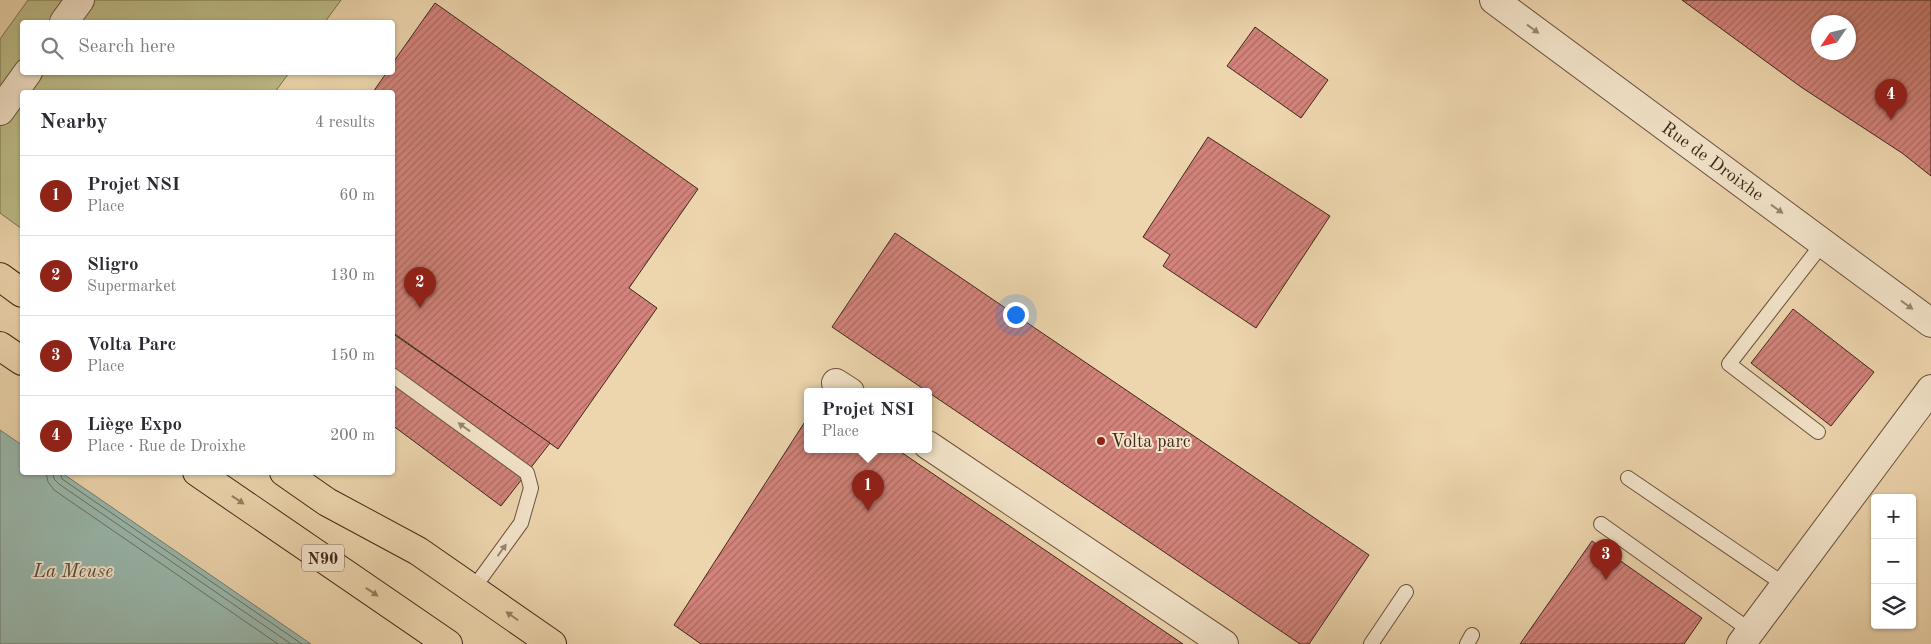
<!DOCTYPE html>
<html lang="en">
<head>
<meta charset="utf-8">
<style>
	:root { --surface:#fff; --page:#f2f2f3; --text:#2b2b33; --muted:#7c7c81; --line:#e1e1e2; --accent:#8f2418 }
	body { margin:0; font-family:"Old Standard TT",serif; background:var(--page); color:var(--text) }
	.controls { position:absolute; right:15px; bottom:15px; display:grid; overflow:hidden; border-radius:5px; box-shadow:0 1px 4px #0004 }
	.controls button { width:45px; height:45px; display:grid; place-items:center; padding:0; border:0; border-bottom:1px solid var(--line); background:var(--surface); color:var(--text); font:25px sans-serif }
	.compass { position:absolute; left:1811px; top:15px; width:45px; height:45px; border-radius:50%; background:var(--surface); box-shadow:0 1px 4px #0004; rotate:235deg }
	.you { position:absolute; left:1015px; top:314px; width:18px; height:18px; margin:-12px; border:4px solid #fff; border-radius:50%; background:#1a73e8; box-shadow:0 0 0 8px #1a73e833 }
	.badge { display:grid; place-items:center; width:32px; height:32px; border-radius:50%; background:var(--accent); color:#fff; font-size:16px; font-weight:700 }
	.pin { position:absolute; translate:-50% -41px; filter:drop-shadow(0 1px 2px #0008) }
	.pin::after { content:''; position:absolute; top:26px; width:18px; height:15px; background:inherit; clip-path:polygon(0 0,100% 0,50% 100%) }
	.popup { position:absolute; left:804px; top:388px; width:128px; height:65px; box-sizing:border-box; display:grid; place-content:center; border-radius:5px; background:var(--surface); filter:drop-shadow(0 1px 4px #0005); font-size:16px; white-space:nowrap; color:var(--muted) }
	.popup b { font-size:19px; color:var(--text) }
	.popup::after { content:''; position:absolute; left:50%; top:100%; margin-left:-10px; border:10px solid transparent; border-top-color:var(--surface) }
	.list { margin:0; padding:0; list-style:none }
	h2 { display:flex; justify-content:space-between; align-items:center; height:65px; margin:0; padding:0 20px; font-size:21px }
	h2 small { font-size:16px; font-weight:400; color:var(--muted) }
	.list li { display:grid; grid-template-columns:32px 1fr auto; gap:15px; align-items:center; box-sizing:border-box; height:80px; padding:0 20px; border-top:1px solid var(--line) }
	.list b { display:block; font-size:19px; white-space:nowrap }
	.list p { margin:0; font-size:16px; white-space:nowrap; color:var(--muted) }
	.list em { font-size:16px; font-style:normal; color:var(--muted) }
	.icon { flex:none; width:28px; height:28px; fill:none; stroke:currentColor; stroke-width:2; stroke-linecap:round; stroke-linejoin:round }
	.map { position:relative; flex:none; width:1931px; height:644px; overflow:hidden }
	.search { position:absolute; background:var(--surface); box-shadow:0 1px 4px #0004; left:20px; top:20px; width:375px; height:55px; display:flex; align-items:center; gap:12px; box-sizing:border-box; padding:0 18px; border-radius:5px; color:var(--muted); font-size:19px }
	.panel { position:absolute; background:var(--surface); box-shadow:0 1px 4px #0004; left:20px; top:90px; width:375px; height:385px; border-radius:5px }
	.map>svg:first-child { display:block }
	.grass { fill:#bcbc87; stroke:#7d7251 }
	.water { fill:#99b8ad; stroke:#757e73 }
	.lines { fill:none; stroke-linecap:round; stroke-linejoin:round }
	.shore { stroke:#6c7064; stroke-width:1 }
	.building { fill:url(#building-hatch); stroke:#3e281b; fill-rule:evenodd }
	.service-casing { stroke:#6a5340; stroke-width:16 }
	.minor-casing { stroke:#6a5340; stroke-width:30 }
	.primary-casing { stroke:#3e281b; stroke-width:30 }
	.service { stroke:#f3e4ca; stroke-width:14 }
	.minor { stroke:#f3e4ca; stroke-width:28 }
	.primary { stroke:#edd5ad; stroke-width:28 }
	.oneway { fill:#988672 }
	.oneway2 { fill:#967e64 }
	.poi-dot { fill:#8f2418; stroke:#f3e4ca; stroke-width:2 }
	.labels { text-anchor:middle; stroke-width:4; stroke-linejoin:round; paint-order:stroke }
	.shield { fill:#f3e4ca; stroke:#746050; stroke-width:1 }
	.shield-label { font-size:16px; font-weight:bold; fill:#3e281b }
	.street-label { font-size:18px; fill:#3e281b; stroke:#f3e4ca }
	.poi-label { font-size:18px; fill:#3e281b; stroke:#f3e4ca; text-anchor:start }
	.water-label { font-size:19px; font-style:italic; fill:#554c40; stroke:#f3e4ca }
</style>
</head>
<body>
<div class="map">
<svg width="1931" height="644" viewBox="0 0 1931 644">
	<defs>
		<pattern id="building-hatch" width="6" height="6" patternUnits="userSpaceOnUse" patternTransform="scale(1.25)"><rect width="6" height="6" fill="#d3837b"/><path d="M-1 1l2-2M0 6l6-6M5 7l2-2" fill="none" stroke="#ad6b64"/></pattern>
	</defs>
	<rect width="100%" height="100%" fill="#edd5ad"/>
	<filter id="stains"><feTurbulence type="fractalNoise" baseFrequency=".004" numOctaves="4"/><feColorMatrix values="0 0 0 0 .2 0 0 0 0 .09 0 0 0 0 .02 0 0 0 .5 -.17"/></filter>
	<radialGradient id="worn" r=".72"><stop offset=".6" stop-color="#630" stop-opacity="0"/><stop offset="1" stop-color="#630" stop-opacity=".3"/></radialGradient>
	<path class="grass" d="M28,0H341L325,22H22V72L289,73L275,92H22V229L0,213V39Z"/>
	<path class="water" d="M0,430L22,445V472L62,473L311,644H0Z"/>
	<g class="lines">
		<g class="shore">
			<path d="M46,472L48,482L54,490L278,644"/>
			<path d="M53,472L54,479L59,484L291,644"/>
			<path d="M60,472L62,479L302,644"/>
		</g>
	</g>
	<g class="building">
		<path d="M1682,0H1931V176L1902,153L1801,87ZM1818,22H1848V52H1818Z"/>
		<path d="M435,3L698,189L629,288L657,308L558,449L392,332V92H373L387,72H392V64Z"/>
		<path d="M1255,27L1328,80L1301,118L1227,66Z"/>
		<path d="M1208,137L1330,216L1256,328L1163,266L1170,255L1143,237Z"/>
		<path d="M895,233L1369,555L1309,644H1300L832,327Z"/>
		<path d="M1793,309L1874,372L1831,426L1751,363Z"/>
		<path d="M392,333L550,443L501,506L392,425Z"/>
		<path d="M808,417V450H898L1183,644H701L674,625Z"/>
		<path d="M1592,541L1702,618L1684,644H1520Z"/>
	</g>
	<g class="lines">
		<g class="service-casing">
			<g id="service">
				<path d="M392,375L527,473L531,488L521,523L473,589"/>
				<path d="M1818,432L1729,364L1823,243"/>
				<path d="M1628,478L1785,585"/>
				<path d="M1601,524L1751,631"/>
				<path d="M1371,644L1406,592"/>
				<path d="M1467,644L1472,635"/>
			</g>
		</g>
		<g class="minor-casing">
			<g id="minor">
				<path d="M1494,0L1931,323"/>
				<path d="M64,22L80,0"/>
				<path d="M0,111L28,72"/>
				<path d="M836,383L850,392"/>
				<path d="M928,445L1224,644"/>
				<path d="M1741,644L1931,389"/>
			</g>
		</g>
		<g class="primary-casing">
			<g id="primary">
				<path d="M0,277L22,293"/>
				<path d="M0,346L22,361"/>
				<path d="M197,472L448,644"/>
				<path d="M284,472L327,502L418,551L552,644"/>
			</g>
		</g>
		<use href="#service" class="service"/>
		<use href="#minor" class="minor"/>
		<use href="#primary" class="primary"/>
	</g>
	<defs><path id="oneway-solid" d="M-6-.8H1V-3.2L6.5 0L1 3.2V.8H-6Z" transform="scale(1.25)"/></defs>
	<g class="oneway">
		<use href="#oneway-solid" transform="translate(1533 29) rotate(36)"/>
		<use href="#oneway-solid" transform="translate(1777 209) rotate(36)"/>
		<use href="#oneway-solid" transform="translate(1907 305) rotate(36)"/>
		<use href="#oneway-solid" transform="translate(464 427) rotate(-144)"/>
		<use href="#oneway-solid" transform="translate(502 550) rotate(-54)"/>
	</g>
	<g class="oneway2">
		<use href="#oneway-solid" transform="translate(238 500) rotate(34)"/>
		<use href="#oneway-solid" transform="translate(372 592) rotate(34)"/>
		<use href="#oneway-solid" transform="translate(512 616) rotate(-145)"/>
	</g>
	<circle class="poi-dot" cx="1101" cy="441" r="5"/>
	<g class="labels">
		<rect class="shield" x="302" y="544.5" width="42" height="27" rx="4"/>
		<g class="shield-label">
			<text x="323" y="564">N90</text>
		</g>
		<g class="street-label">
			<text transform="translate(1713 161) rotate(36)" y="6">Rue de Droixhe</text>
		</g>
		<g class="poi-label">
			<text x="1111" y="447">Volta parc</text>
		</g>
		<g class="water-label">
			<text x="73" y="577">La Meuse</text>
		</g>
	</g>
	<rect width="100%" height="100%" filter="url(#stains)"/>
	<rect width="100%" height="100%" fill="url(#worn)"/>
</svg>
<div class="controls">
<button>+</button>
<button>−</button>
<button><svg class="icon" aria-label="layers" viewBox="0 0 24 24"><path d="M12 4l9 5-9 5-9-5zM3 14l9 5 9-5"/></svg></button>
</div>
<svg class="compass" viewBox="-18 -18 36 36"><path d="M0-13l5 13h-10z" fill="#e53935"/><path d="M0 13l5-13h-10z" fill="#7c7c81"/></svg>
<div class="you"></div>
<div class="pin badge" style="left:868px;top:511px">1</div>
<div class="popup"><b>Projet NSI</b>Place</div>
<div class="pin badge" style="left:420px;top:308px">2</div>
<div class="pin badge" style="left:1606px;top:580px">3</div>
<div class="pin badge" style="left:1891px;top:120px">4</div>
<div class="search"><svg class="icon" aria-label="search" viewBox="0 0 24 24"><circle cx="10" cy="10" r="6"/><path d="M15 15l6 6"/></svg>Search here</div>
<section class="panel">
<h2>Nearby<small>4 results</small></h2>
<ul class="list">
<li><span class="badge">1</span><div><b>Projet NSI</b><p>Place</p></div><em>60 m</em></li>
<li><span class="badge">2</span><div><b>Sligro</b><p>Supermarket</p></div><em>130 m</em></li>
<li><span class="badge">3</span><div><b>Volta Parc</b><p>Place</p></div><em>150 m</em></li>
<li><span class="badge">4</span><div><b>Liège Expo</b><p>Place · Rue de Droixhe</p></div><em>200 m</em></li>
</ul>
</section>
</div>
</body>
</html>
